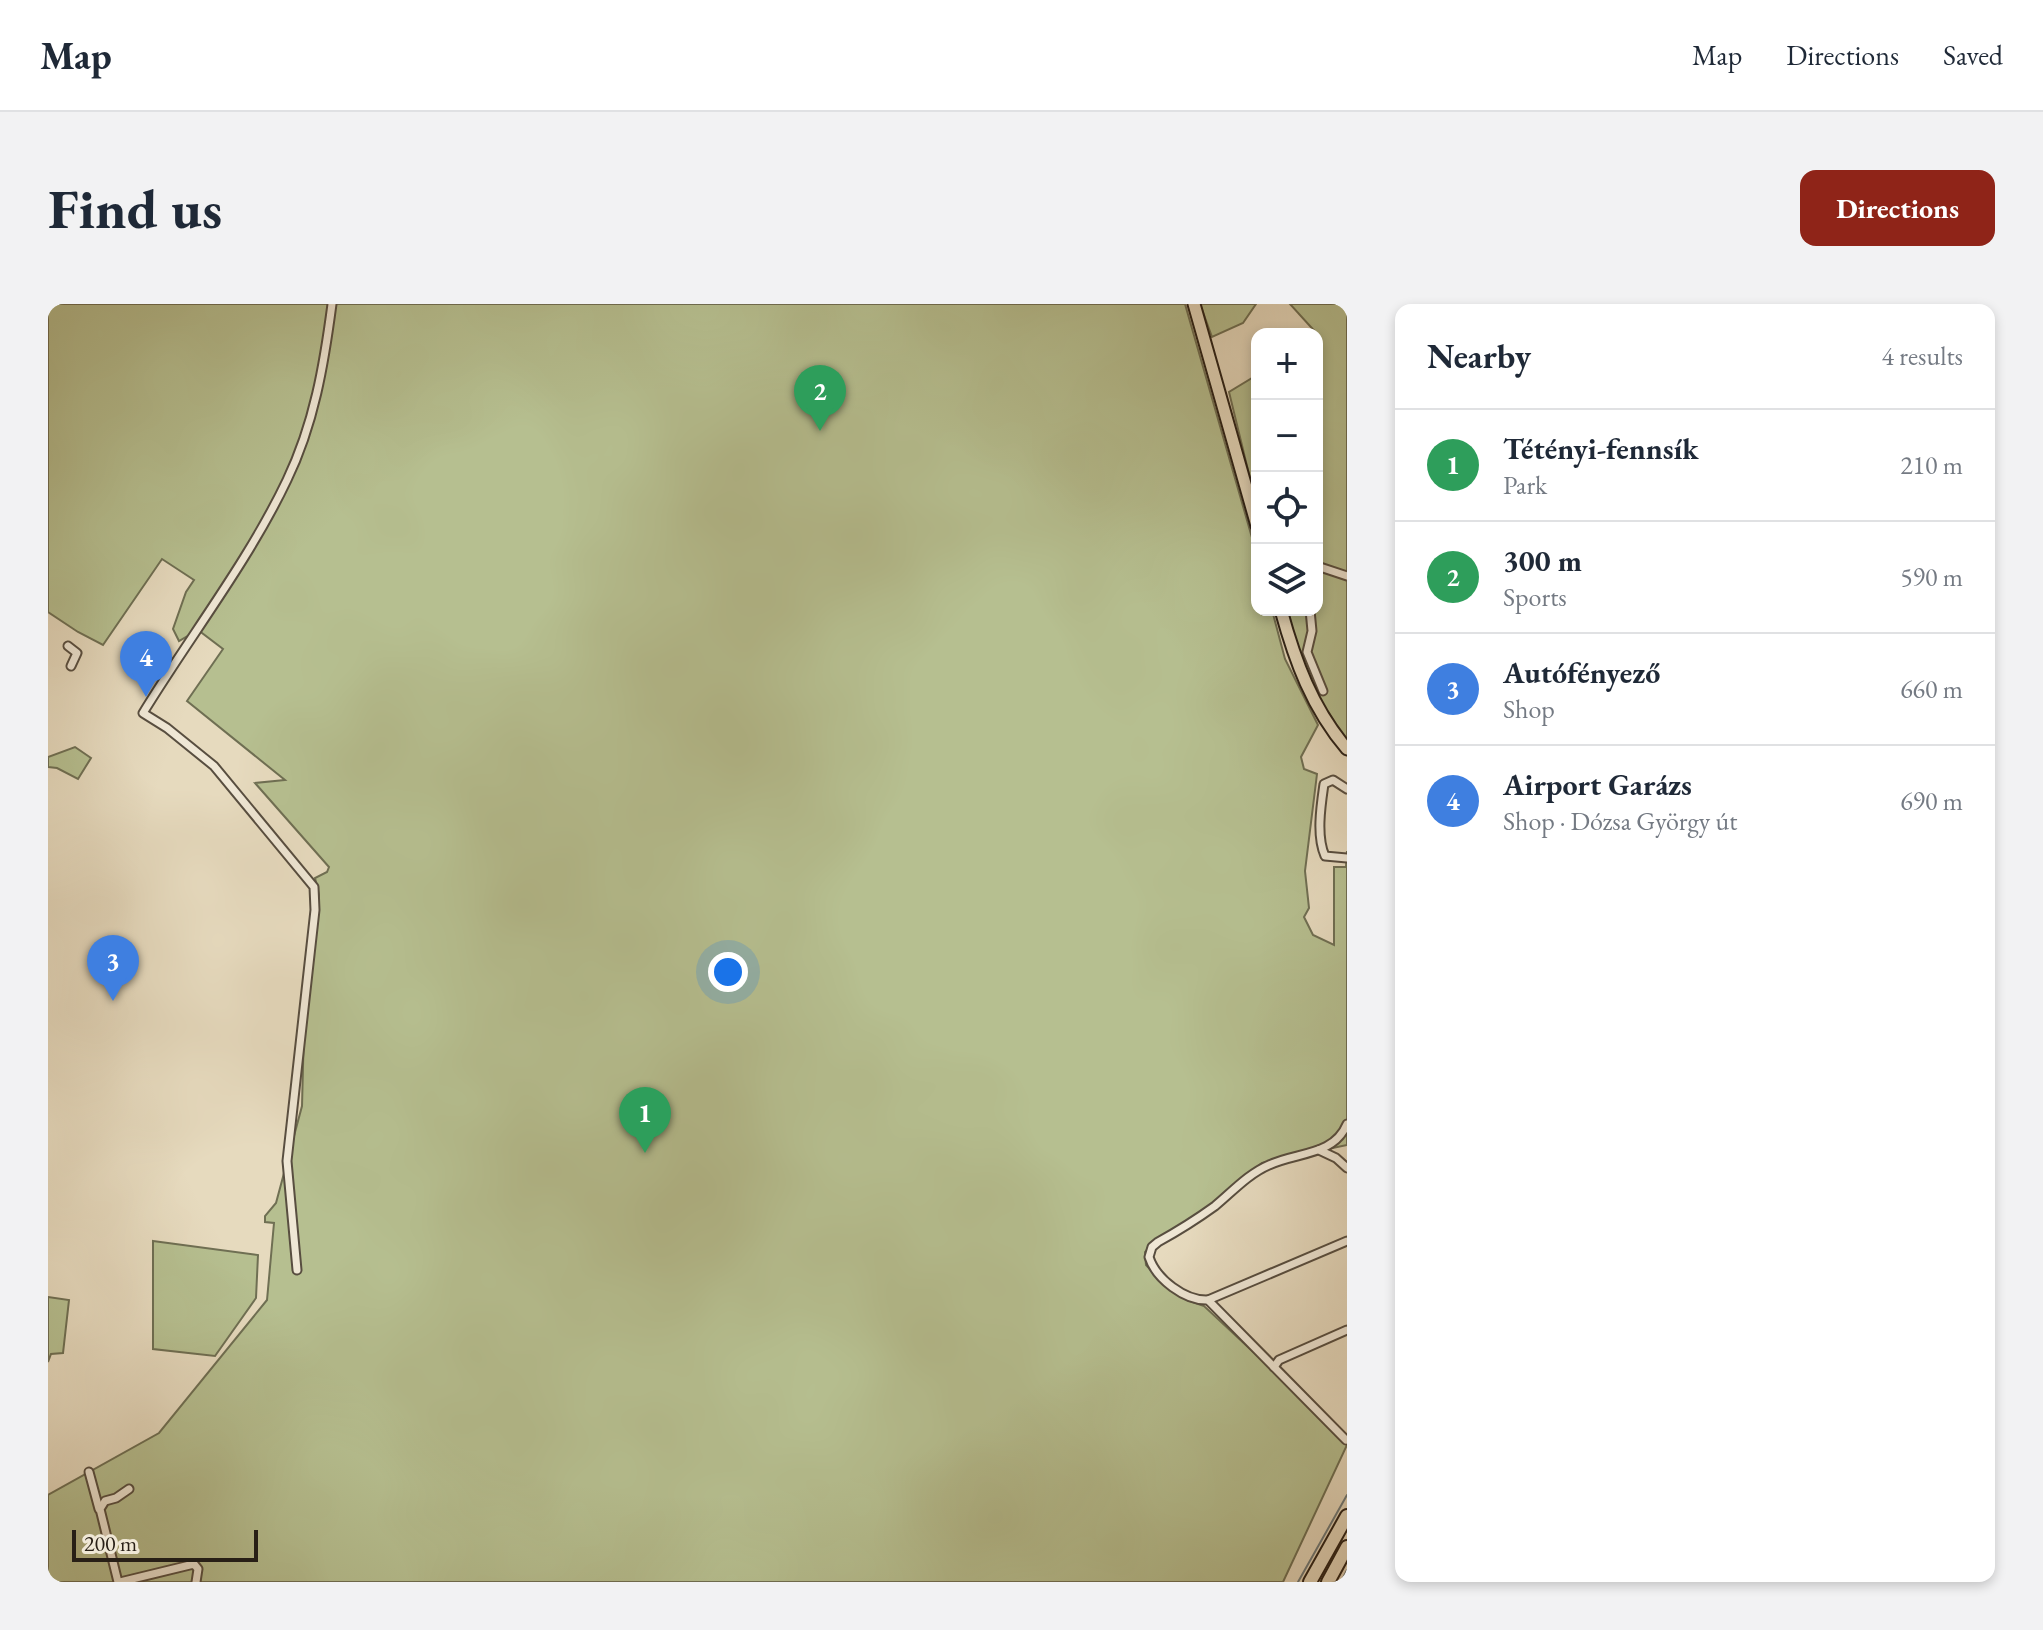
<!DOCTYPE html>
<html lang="en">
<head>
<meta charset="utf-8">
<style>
	:root { --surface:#fff; --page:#f2f2f3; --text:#1f2937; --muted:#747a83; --line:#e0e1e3; --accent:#8f2418 }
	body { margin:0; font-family:"EB Garamond",serif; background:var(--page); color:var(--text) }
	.controls { position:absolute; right:24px; top:24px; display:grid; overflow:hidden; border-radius:16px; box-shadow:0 4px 12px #0003 }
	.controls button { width:72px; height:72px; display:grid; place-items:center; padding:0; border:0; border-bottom:2px solid var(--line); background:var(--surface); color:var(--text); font:40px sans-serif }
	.scale { position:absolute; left:24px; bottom:20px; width:186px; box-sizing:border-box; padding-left:8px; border:4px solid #281f16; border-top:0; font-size:22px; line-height:28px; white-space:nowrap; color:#281f16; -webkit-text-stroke:6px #efe7d5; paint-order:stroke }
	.you { position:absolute; left:680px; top:668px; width:28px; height:28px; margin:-20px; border:6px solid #fff; border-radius:50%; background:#1a73e8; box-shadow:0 0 0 12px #1a73e833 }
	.badge { display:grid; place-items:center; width:52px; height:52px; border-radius:50%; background:var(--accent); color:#fff; font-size:26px; font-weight:700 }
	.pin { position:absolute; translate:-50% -66px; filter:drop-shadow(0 2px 4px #0008) }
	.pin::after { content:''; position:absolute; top:42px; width:28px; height:24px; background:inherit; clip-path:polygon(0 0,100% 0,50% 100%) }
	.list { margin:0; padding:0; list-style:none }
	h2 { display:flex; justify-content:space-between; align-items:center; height:104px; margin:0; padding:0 32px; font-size:34px }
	h2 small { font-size:26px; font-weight:400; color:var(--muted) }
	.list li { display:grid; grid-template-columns:52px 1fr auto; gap:24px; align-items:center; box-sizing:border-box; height:112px; padding:0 32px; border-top:2px solid var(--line) }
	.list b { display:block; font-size:30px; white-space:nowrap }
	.list p { margin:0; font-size:26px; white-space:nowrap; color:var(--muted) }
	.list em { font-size:26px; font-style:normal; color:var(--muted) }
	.icon { flex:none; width:44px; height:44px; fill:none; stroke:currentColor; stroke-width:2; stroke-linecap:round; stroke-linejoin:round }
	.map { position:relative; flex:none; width:1299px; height:1278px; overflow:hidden; border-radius:16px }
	header { display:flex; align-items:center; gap:48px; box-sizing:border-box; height:112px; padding:0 40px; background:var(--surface); border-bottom:2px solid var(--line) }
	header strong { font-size:38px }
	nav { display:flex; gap:44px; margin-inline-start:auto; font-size:28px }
	.intro { display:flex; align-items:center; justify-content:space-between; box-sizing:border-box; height:192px; padding:0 48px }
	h1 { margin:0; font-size:56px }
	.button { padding:20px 36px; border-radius:16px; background:var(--accent); color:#fff; font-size:28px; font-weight:700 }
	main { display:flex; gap:48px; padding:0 48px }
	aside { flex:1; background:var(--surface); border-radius:16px; box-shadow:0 4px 12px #0003 }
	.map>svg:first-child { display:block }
	.green { fill:#b6bf90; stroke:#6f6f53; stroke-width:2 }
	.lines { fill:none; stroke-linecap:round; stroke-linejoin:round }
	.stream { stroke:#6e7a7a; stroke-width:2 }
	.minor-casing { stroke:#584e40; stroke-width:11 }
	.primary-casing { stroke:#281f16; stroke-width:15 }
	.trunk-casing { stroke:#281f16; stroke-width:16 }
	.minor { stroke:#efe7d5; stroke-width:7 }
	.primary { stroke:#e6dabe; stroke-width:11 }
	.trunk { stroke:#e6dabe; stroke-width:12 }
</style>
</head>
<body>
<header>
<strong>Map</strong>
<nav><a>Map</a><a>Directions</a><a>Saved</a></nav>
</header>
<div class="intro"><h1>Find us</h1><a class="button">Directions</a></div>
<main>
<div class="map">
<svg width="1299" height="1278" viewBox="0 0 1299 1278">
	<rect width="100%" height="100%" fill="#e6dabe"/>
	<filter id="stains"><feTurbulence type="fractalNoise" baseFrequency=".0025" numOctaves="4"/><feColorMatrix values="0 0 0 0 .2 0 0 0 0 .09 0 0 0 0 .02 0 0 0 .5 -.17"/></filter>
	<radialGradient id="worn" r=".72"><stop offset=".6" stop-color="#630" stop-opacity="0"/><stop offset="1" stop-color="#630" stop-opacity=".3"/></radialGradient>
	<g class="green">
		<path d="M0,0H1137L1209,251V306H1224L1237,355L1270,421L1253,453L1256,465L1269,470L1257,567L1261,604L1256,613L1265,631L1286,641V563H1298L1299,547V841L1214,859L1151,910L1104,940L1097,948L1098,961L1117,981L1139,996L1156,1002L1228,1069L1299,1141L1235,1278H0V1191L111,1129L219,996L226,919L217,918V912L228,899L254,802L256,723L271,591L267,574L279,568L281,563L207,479L237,476L139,397L175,345L150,326L131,337L125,325L138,288L146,276L114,255L55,341L30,328L0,308Z"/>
		<path d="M1152,0H1208L1195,19L1164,33Z"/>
		<path d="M1242,0H1299V437L1264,384L1238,306H1269L1271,32Z"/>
		<path d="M1209,71V203L1181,88Z"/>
		<path d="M27,443L43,454L30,475L9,464L0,463V453Z"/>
		<path d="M105,937L210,951L208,994L167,1052L105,1045Z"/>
		<path d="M0,993L21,996L15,1049L3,1050L0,1058Z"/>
	</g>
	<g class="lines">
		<g class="stream">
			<path d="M1250,1278L1299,1191"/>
			<path d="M1293,1278L1299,1266"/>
		</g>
		<g class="minor-casing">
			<g id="minor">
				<path d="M1269,262L1299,272"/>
				<path d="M1262,306L1264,327L1259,348L1275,387"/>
				<path d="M20,342L29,349L23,362"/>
				<path d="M1299,485L1285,476L1276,480C1273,501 1268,532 1277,552L1299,554"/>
				<path d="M1271,846L1288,854L1299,864"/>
				<path d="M249,966L239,857L267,606L266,583L166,462L119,424L95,409C142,332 200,258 239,176C266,120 276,61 284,0"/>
				<path d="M1160,996L1299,937"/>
				<path d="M1226,1063L1231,1056L1299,1026"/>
				<path d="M1298,1136L1160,996C1137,997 1108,975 1101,953L1104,943L1110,938C1130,927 1149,915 1167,902C1184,888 1200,870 1221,861C1248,848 1286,852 1299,820"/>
				<path d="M41,1168L51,1205"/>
				<path d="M70,1278L52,1205L57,1197L68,1194L81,1185"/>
				<path d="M72,1278L146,1260L150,1265L148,1278"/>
			</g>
		</g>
		<g class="primary-casing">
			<g id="primary">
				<path d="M1146,0L1209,222"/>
				<path d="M1233,306C1247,357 1264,404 1299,445"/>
			</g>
		</g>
		<g class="trunk-casing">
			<g id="trunk">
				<path d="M1262,1278L1299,1212"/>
				<path d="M1280,1278L1299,1243"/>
			</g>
		</g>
		<use href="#minor" class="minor"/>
		<use href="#primary" class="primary"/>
		<use href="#trunk" class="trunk"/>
	</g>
	<rect width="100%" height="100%" filter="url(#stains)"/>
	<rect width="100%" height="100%" fill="url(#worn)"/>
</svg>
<div class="controls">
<button>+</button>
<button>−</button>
<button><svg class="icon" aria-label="locate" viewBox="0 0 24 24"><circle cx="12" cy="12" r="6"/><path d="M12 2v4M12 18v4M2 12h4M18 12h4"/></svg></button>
<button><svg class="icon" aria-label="layers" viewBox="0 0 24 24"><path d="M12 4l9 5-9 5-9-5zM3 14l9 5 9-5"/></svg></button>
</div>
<div class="scale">200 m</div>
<div class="you"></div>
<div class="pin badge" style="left:597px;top:849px;background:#2e9e5b">1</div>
<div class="pin badge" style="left:772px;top:127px;background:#2e9e5b">2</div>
<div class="pin badge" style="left:65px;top:697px;background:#3f7fe0">3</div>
<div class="pin badge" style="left:98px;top:393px;background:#3f7fe0">4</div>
</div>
<aside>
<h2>Nearby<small>4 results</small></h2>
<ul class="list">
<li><span class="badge" style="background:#2e9e5b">1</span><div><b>Tétényi-fennsík</b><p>Park</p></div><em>210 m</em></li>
<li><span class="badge" style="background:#2e9e5b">2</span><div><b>300 m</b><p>Sports</p></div><em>590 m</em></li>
<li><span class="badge" style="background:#3f7fe0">3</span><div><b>Autófényező</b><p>Shop</p></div><em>660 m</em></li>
<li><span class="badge" style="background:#3f7fe0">4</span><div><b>Airport Garázs</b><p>Shop · Dózsa György út</p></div><em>690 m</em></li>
</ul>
</aside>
</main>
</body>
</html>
